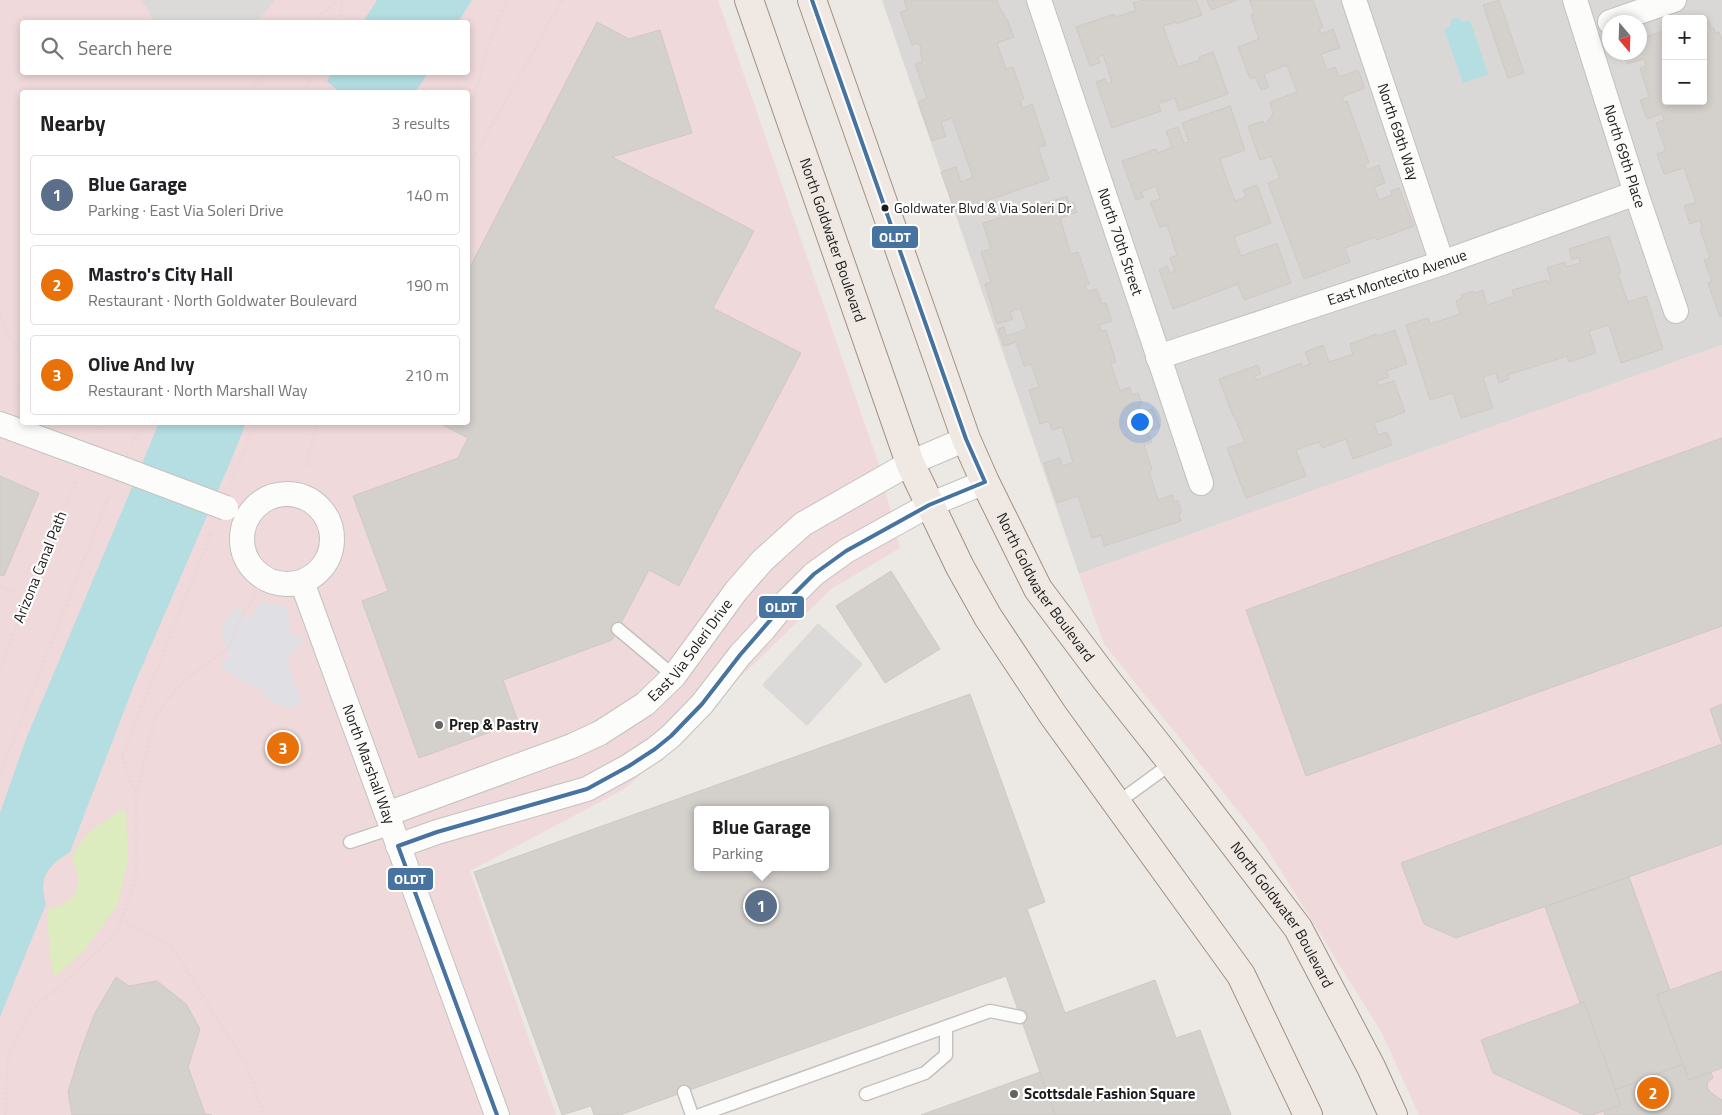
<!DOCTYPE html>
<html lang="en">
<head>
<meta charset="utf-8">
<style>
	:root { --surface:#fff; --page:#f6f6f6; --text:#202124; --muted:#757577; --line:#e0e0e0; --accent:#d93025 }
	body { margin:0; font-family:"Titillium Web",sans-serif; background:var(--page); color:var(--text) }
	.controls { position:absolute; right:15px; top:15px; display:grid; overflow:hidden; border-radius:5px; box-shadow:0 2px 8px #0003 }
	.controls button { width:45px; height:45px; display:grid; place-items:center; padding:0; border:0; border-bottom:1px solid var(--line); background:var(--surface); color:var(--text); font:25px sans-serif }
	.compass { position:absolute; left:1602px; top:15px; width:45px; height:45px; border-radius:50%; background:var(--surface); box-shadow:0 2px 8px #0003; rotate:161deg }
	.you { position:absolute; left:1139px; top:421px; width:18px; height:18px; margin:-12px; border:4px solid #fff; border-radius:50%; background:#1a73e8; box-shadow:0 0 0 8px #1a73e833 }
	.badge { display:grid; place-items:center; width:32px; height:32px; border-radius:50%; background:var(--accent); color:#fff; font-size:16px; font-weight:700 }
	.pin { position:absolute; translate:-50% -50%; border:2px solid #fff; box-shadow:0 1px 5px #0006 }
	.popup { position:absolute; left:694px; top:806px; width:135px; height:65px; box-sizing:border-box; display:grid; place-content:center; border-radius:5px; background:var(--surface); filter:drop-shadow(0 1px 4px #0005); font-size:16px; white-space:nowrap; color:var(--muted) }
	.popup b { font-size:19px; color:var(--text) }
	.popup::after { content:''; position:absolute; left:50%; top:100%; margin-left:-10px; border:10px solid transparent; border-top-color:var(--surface) }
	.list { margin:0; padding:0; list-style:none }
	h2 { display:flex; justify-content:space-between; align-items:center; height:65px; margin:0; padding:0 20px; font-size:21px }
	h2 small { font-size:16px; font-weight:400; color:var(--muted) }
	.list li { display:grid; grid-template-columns:32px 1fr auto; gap:15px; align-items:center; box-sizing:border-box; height:80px; margin:0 10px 10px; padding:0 10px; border:1px solid var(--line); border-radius:5px }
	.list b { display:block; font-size:19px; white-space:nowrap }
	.list p { margin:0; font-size:16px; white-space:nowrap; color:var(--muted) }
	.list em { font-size:16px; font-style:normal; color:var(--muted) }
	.icon { flex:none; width:28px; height:28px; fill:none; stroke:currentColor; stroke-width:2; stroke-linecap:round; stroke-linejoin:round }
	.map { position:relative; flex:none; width:1722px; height:1115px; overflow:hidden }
	.search { position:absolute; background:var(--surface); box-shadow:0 2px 8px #0003; left:20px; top:20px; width:450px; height:55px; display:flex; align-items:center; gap:12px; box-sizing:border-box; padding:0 18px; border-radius:5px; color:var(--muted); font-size:19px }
	.panel { position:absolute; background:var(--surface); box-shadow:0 2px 8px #0003; left:20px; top:90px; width:450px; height:335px; border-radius:5px }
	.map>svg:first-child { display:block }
	.residential { fill:#dad8d6; fill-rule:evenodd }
	.commercial { fill:#efd9da; fill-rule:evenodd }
	.grass { fill:#ddecbf }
	.parking { fill:#dcdad8 }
	.plaza { fill:#dfdfe4 }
	.water { fill:#b4dee2 }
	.building { fill:#d4d0cc; stroke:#cfc9c5; fill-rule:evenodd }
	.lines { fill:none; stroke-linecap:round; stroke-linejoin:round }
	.lane-casing { stroke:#c4c2c0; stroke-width:15 }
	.street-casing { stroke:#c4c2c0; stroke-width:26 }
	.primary-casing { stroke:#a19281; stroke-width:30 }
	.path { stroke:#ebd7d7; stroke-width:3; stroke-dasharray:2.5 2.5; stroke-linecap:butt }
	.lane { stroke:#fcfcfb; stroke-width:12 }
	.street { stroke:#fcfcfb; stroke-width:24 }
	.primary { stroke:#f0e9e3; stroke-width:28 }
	.street-bridge-casing { stroke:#c4c2c0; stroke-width:26; stroke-linecap:butt }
	.street-bridge { stroke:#fcfcfb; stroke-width:24 }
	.bus-1-casing { stroke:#fff; stroke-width:8 }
	.bus-1 { stroke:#46739f; stroke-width:4 }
	.bus-dot { fill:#1c1c1c; stroke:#fff; stroke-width:2 }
	.poi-dot { fill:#656362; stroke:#fff; stroke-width:2 }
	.labels { text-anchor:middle; stroke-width:4.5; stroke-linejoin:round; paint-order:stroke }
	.bus-label { font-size:14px; fill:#1c1c1c; stroke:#fff; text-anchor:start }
	.street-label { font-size:15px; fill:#1c1c1c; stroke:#fff }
	.poi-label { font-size:15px; font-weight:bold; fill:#1c1c1c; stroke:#fff; text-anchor:start }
	.line-badge { stroke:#fff; stroke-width:2 }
	.badge-label { font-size:14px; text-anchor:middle; font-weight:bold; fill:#fff }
</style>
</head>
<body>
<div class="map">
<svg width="1722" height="1115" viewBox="0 0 1722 1115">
	<rect width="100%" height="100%" fill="#ece8e4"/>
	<path class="residential" d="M882,0H1722V345L1079,574ZM1666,19H1703V101H1666ZM1610,22H1640V52H1610Z"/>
	<g class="commercial">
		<path d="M0,0H718L879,465L900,548L831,589L626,788L470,871L556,1115H0ZM22,22H468V72H22ZM22,92H468V422H22Z"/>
		<path d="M1722,345V1115H1419L1382,1033L1263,842L1104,644L1079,574Z"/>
	</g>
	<path class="grass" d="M126,808L128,860L117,906L84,951L55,977L51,965L47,915L49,909C78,902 85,885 72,858C81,834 105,820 126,808Z"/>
	<g class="parking">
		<path d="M140,0H275L257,22H153L149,11Z"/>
		<path d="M818,623L863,664L807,726L762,685Z"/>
	</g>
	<path class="plaza" d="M261,601L286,607L290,622V632L304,639L287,660L302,702L295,707L286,708L262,696L265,691L233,676L219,666L229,656L223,641L222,631L225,621L230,613L238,607L251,619Z"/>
	<g class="water">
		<path d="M377,0H472L458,22H363Z"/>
		<path d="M1455,18H1459L1462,22L1470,20L1488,74L1463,83L1444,29L1451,26V20Z"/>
		<path d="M332,73V72L428,73L415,92H334L336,89L327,81Z"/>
		<path d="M159,423H246L232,458L134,685L70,852C48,866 38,877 46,904L0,1017V813L26,739Z"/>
	</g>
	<g class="building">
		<path d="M904,0H997L1002,13L1003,12L1006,20L1007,19L1014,37L997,43L1006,69L1013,67L1024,99L1020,101L1023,108L1032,104L1046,145L1038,148L1049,179L955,212L941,172L956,167L961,182L973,177L952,118L941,122L946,136L932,141L918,102L927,98L915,64L923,61L920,53L922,52L919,43L912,45L900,12L907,10Z"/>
		<path d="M1143,0H1196L1202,15L1176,24V22L1163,26L1178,67L1200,60L1199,57L1213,52L1228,94L1179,111L1175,98L1158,104L1161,111L1112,128L1096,82L1105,79L1107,84L1112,82L1103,55L1098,57L1100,63L1090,66L1076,27L1114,14L1116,17L1136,10L1133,3Z"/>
		<path d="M1207,0H1237L1211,10Z"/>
		<path d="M1249,0H1313L1323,27L1319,29L1321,34L1333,29L1340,48L1321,54L1327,70L1335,67L1339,77L1358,70L1365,88L1342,97L1344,102L1347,101L1369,162L1365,164L1367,170L1379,165L1385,183L1374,187L1379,200L1392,195L1391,191L1399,188L1414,226L1377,240L1375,237L1345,248L1350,262L1304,279L1268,183L1280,178L1271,156L1260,160L1248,126L1263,121L1265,125L1273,114L1270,102L1297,92L1287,65L1264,74L1269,87L1261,90L1255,77L1250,79L1238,47L1259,39L1251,16L1254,12Z"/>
		<path d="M1499,0L1524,73L1508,78L1483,5Z"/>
		<path d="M1707,17L1711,28H1714L1715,33L1719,32L1722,40V316L1720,317L1708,283L1712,281L1704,260L1710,258L1700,229L1702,228L1700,220L1690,224L1684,206L1696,202L1684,168L1664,174L1657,154L1666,151L1656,123L1664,120L1662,114L1647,119L1640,100L1649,97L1640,68L1646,66L1644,59L1627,64L1623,52H1640V39L1666,30V101H1703V19H1700Z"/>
		<path d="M597,22L629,39L660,30L692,133L612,157L754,231L713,308L801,353L679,586L649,570L612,640L503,680L518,722L419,758L362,601L388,591L353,496L458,458L468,438L437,422H468V271Z"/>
		<path d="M1230,106L1245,150L1220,159L1226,177L1235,201L1246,197L1243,190L1257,185L1271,223L1234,237L1241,256L1277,243L1291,283L1244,300L1238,284L1173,309L1159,270L1167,266L1170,273L1175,271L1170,258L1177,255L1167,225L1160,227L1150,202L1160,199L1156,186L1141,192L1144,197L1136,200L1122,161L1156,149L1158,153L1172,147L1166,131L1178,127L1184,143L1189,142L1182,123Z"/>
		<path d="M1067,196L1069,204L1074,202L1077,212L1060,218L1071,254L1078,252L1089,284L1085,285L1087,291L1097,289L1102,304L1106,303L1112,321L1099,325L1101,331L1106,330L1116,362L1111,364L1120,391L1130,387L1132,395L1138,393L1142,404L1139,405L1141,413L1153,409L1160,427L1148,431L1152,442L1144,445L1152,470L1149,471L1158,500L1172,495L1174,502L1178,501L1182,512L1179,513L1181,521L1104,546L1101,535L1092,538L1078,496L1057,503L1044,463L1060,458L1062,466L1073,462L1062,427L1052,430L1049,421L1040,424L1029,390L1039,387L1031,364L1024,366L1016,342L1004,346L998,329L1004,327L1006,336L1027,329L1020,308L1010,312L1013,319L997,324L985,284L991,282L981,252L991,249L983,223Z"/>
		<path d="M1609,236L1621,272L1618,274L1628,302L1646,296L1663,349L1621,363L1609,325L1589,331L1596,353L1569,362L1567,356L1508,375L1509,379L1499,383L1496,373L1483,377L1493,408L1461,418L1453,393L1430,400L1406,325L1428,318L1430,324L1460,314L1456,301L1462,298L1461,295L1473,291L1474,293L1483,290L1487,305L1514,296L1512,290L1547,280L1548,283L1551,281L1547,268L1565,262L1566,267L1580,263L1579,257L1572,260L1569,249Z"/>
		<path d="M1395,330L1407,364L1386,371L1389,377L1377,381L1378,386L1394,381L1405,412L1374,423L1378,435L1387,432L1392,445L1353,459L1346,439L1322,448L1319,442L1296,450L1306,476L1246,498L1227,448L1245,442L1234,416H1233L1219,379L1258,365L1261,374L1255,376L1257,380L1301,363L1302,367L1310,364L1305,352L1323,345L1329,362L1353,354L1350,344L1376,334L1378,336Z"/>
		<path d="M1722,438V626L1306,776L1246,610Z"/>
		<path d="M0,476L39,493L4,576L0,575Z"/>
		<path d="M891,571L940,649L885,683L836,606Z"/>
		<path d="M970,694L1045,902L1027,909L1065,1013L1155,980L1176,1038L1200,1030L1231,1115H1055L1006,976L620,1115H594L591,1106L562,1115L474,872ZM697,810H825V867H697Z"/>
		<path d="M1722,704V844L1456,938L1424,924L1401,863L1722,744L1710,709Z"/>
		<path d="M1629,877L1670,990L1657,995L1683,1064L1615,1090L1584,1002L1580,1003L1545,907Z"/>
		<path d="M1722,971V1068L1689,1080L1657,995Z"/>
		<path d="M116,977L129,986L157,981L186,1004L200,1029L188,1067L205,1114L212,1115H72L68,1092L81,1050L94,1015Z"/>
		<path d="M1584,1002L1621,1105L1592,1115H1585L1493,1073L1481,1040Z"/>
		<path d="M1683,1064L1689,1080L1711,1072L1713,1078L1708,1081L1707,1087L1710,1092L1722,1100V1113L1720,1115H1605L1603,1111L1621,1105L1615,1090Z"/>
		<path d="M1040,1072L1055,1115H921Z"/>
	</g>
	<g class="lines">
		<g class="lane-casing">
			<g id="lane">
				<path d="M618,629L674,676"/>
				<path d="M1117,803L1172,763"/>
				<path d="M350,842L392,828"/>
				<path d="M684,1092L692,1115"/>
				<path d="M866,1094L925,1073L946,1055V1027"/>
				<path d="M700,1115L990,1011L1020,1017"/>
			</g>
		</g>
		<g class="street-casing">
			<g id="street">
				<path id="s1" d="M1039,0L1201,483"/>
				<path id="s2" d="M1354,0L1442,263"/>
				<path id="s3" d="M1575,0L1636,193L1676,311"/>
				<path d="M1610,22L1674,0"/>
				<path id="s4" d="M1158,357L1442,263L1636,193"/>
				<path d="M0,424L120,468"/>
				<circle cx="287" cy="539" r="45"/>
				<path id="s5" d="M302,582L497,1115"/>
				<path id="s6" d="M387,814L572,746L600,733L645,704L674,676L736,591L763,560L803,524L910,463L966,439"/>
				<path d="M398,846L437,832L587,789L629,766L655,749L671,736L702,704L740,655L764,629L786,602L814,574L846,551L929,505L985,482"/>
			</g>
		</g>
		<g class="primary-casing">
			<g id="primary">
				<path id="s7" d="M749,0L910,463L960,567L988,617L1053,715L1241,975L1308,1115"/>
				<path id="s8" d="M812,0L966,439L985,482L1038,589L1107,681L1172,763L1298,928L1371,1067L1393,1115"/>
			</g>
		</g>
		<g class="path">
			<path d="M315,22L336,0"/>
			<path d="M340,22L342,0"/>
			<path d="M248,92L267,72"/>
			<path d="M304,92L315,72"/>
			<path d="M468,117L491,38L507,0"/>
			<path d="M468,168L562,0"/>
			<path d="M0,313L4,327L19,353L22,356"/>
			<path d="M14,401L22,381"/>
			<path d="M97,433L102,422"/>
			<path d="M132,444L143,422"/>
			<path d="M307,466L310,449L318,422"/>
			<path d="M231,483L256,422"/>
			<path d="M0,586L28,597"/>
			<path d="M0,669L49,541L77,480"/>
			<path d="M0,774L110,493"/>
			<path d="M135,792L122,756L212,531"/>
			<path d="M121,920L172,947L247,1066L264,1115"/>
			<path d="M5,1115L8,1054L32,1010L79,969L117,933L136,877V793L155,718L174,691L200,668L226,651L244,613L264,578"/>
		</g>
		<use href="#lane" class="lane"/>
		<use href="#street" class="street"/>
		<use href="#primary" class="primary"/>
		<g class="street-bridge-casing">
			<path id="street-bridge" d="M120,468L226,508"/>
		</g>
		<use href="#street-bridge" class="street-bridge"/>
		<g class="bus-1-casing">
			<path id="bus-1" d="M497,1115L398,846L437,832L587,789L629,766L655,749L671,736L702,704L740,655L786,602L814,574L846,551L929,505L985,482L966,439L812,0"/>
		</g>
		<use href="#bus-1" class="bus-1"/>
	</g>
	<circle class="bus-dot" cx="885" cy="208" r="4.5"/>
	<g class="poi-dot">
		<circle cx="439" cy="725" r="5"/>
		<circle cx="1014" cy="1094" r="5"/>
	</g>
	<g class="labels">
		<g class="bus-label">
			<text x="894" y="213">Goldwater Blvd &amp; Via Soleri Dr</text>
		</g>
		<g class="street-label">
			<text dy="5" stroke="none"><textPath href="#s2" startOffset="139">North 69th Way</textPath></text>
			<text dy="5" stroke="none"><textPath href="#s3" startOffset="164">North 69th Place</textPath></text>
			<text dy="5" stroke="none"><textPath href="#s7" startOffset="254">North Goldwater Boulevard</textPath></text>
			<text dy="5" stroke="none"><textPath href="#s1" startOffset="255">North 70th Street</textPath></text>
			<text dy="5" stroke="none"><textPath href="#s4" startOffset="252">East Montecito Avenue</textPath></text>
			<text transform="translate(40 567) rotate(-68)" y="5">Arizona Canal Path</text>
			<text dy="5" stroke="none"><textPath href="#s8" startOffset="634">North Goldwater Boulevard</textPath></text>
			<text dy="5" stroke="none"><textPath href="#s6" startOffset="352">East Via Soleri Drive</textPath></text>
			<text dy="5" stroke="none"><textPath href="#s5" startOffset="194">North Marshall Way</textPath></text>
			<text dy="5" stroke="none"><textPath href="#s8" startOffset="1039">North Goldwater Boulevard</textPath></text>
		</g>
		<g class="poi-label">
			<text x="449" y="730">Prep &amp; Pastry</text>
			<text x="1024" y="1099">Scottsdale Fashion Square</text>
		</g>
	</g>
	<g class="line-badge">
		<rect x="871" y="225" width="48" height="24" rx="5" fill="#46739f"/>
		<rect x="758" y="595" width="47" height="24" rx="5" fill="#46739f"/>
		<rect x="387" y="867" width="47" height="24" rx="5" fill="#46739f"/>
	</g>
	<g class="badge-label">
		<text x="895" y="242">OLDT</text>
		<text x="781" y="612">OLDT</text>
		<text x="410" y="884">OLDT</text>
	</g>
</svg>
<div class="controls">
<button>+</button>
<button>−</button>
</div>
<svg class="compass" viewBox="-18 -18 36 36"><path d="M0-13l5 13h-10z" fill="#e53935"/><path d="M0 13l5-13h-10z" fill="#757577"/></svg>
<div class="you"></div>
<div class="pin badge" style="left:761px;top:906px;background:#5c6f8a">1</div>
<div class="popup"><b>Blue Garage</b>Parking</div>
<div class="pin badge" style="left:1653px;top:1093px;background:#e8710a">2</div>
<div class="pin badge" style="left:283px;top:748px;background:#e8710a">3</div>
<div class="search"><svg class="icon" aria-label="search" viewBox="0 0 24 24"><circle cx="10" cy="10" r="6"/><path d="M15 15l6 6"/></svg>Search here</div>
<section class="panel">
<h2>Nearby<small>3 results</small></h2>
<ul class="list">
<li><span class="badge" style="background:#5c6f8a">1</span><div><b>Blue Garage</b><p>Parking · East Via Soleri Drive</p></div><em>140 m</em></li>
<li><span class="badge" style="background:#e8710a">2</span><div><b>Mastro's City Hall</b><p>Restaurant · North Goldwater Boulevard</p></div><em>190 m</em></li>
<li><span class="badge" style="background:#e8710a">3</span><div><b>Olive And Ivy</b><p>Restaurant · North Marshall Way</p></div><em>210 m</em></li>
</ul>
</section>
</div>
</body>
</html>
